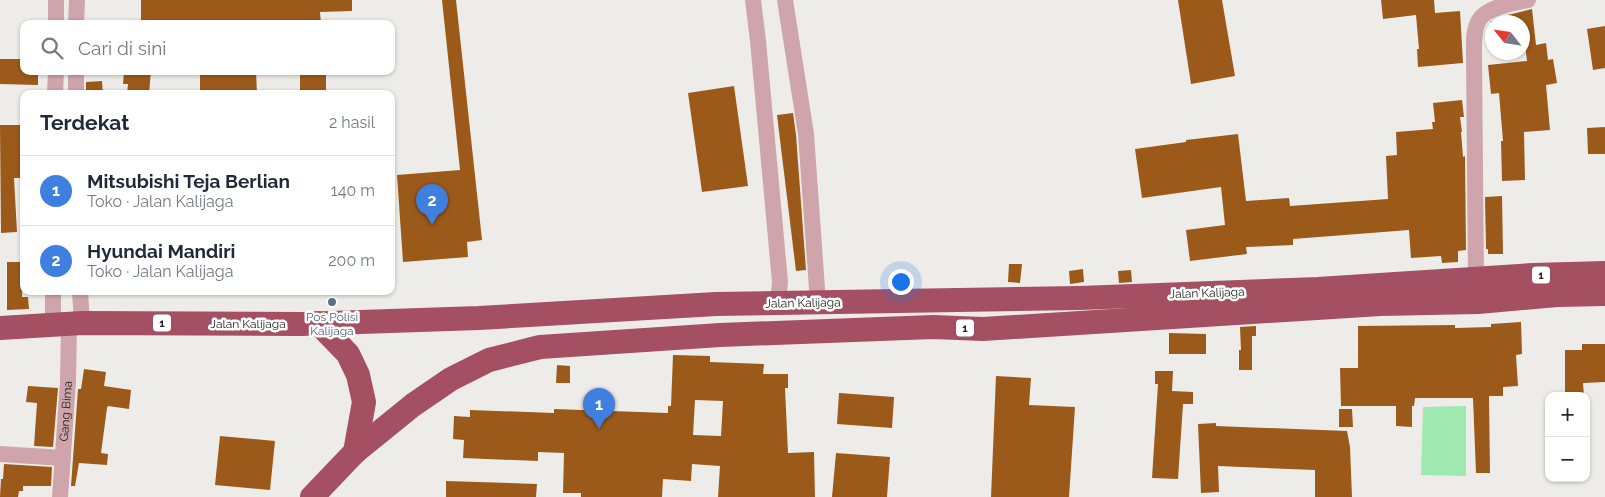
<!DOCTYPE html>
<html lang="id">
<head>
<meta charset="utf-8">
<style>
	:root { --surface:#fff; --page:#f6f6f7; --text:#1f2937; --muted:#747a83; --line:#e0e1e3; --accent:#3462d2 }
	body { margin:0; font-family:Raleway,sans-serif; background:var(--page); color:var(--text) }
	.controls { position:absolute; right:15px; bottom:15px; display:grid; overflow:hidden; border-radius:10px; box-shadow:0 1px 4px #0004 }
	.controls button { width:45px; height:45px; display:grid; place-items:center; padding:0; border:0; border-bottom:1px solid var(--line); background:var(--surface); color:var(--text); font:25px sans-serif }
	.compass { position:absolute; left:1485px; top:15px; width:45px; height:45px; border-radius:50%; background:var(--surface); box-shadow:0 1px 4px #0004; rotate:300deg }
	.you { position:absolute; left:900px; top:281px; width:18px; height:18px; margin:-12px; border:4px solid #fff; border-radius:50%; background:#1a73e8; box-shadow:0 0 0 8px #1a73e833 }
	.badge { display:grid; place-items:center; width:32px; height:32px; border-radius:50%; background:var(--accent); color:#fff; font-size:16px; font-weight:700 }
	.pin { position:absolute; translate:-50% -41px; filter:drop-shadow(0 1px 2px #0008) }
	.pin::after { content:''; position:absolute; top:26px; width:18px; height:15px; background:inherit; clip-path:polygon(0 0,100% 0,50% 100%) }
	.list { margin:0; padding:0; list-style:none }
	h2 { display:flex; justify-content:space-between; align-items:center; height:65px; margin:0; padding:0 20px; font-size:21px }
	h2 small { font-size:16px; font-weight:400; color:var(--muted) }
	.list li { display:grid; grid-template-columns:32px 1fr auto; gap:15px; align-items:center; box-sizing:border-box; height:70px; padding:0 20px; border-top:1px solid var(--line) }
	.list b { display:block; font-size:19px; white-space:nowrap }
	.list p { margin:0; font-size:16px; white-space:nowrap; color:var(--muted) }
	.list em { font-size:16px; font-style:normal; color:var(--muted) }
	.icon { flex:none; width:28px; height:28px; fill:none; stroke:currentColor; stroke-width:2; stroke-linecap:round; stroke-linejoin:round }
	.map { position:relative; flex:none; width:1605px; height:497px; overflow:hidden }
	.search { position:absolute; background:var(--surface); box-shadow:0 1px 4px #0004; left:20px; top:20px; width:375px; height:55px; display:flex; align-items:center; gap:12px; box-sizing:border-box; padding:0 18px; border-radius:10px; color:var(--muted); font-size:19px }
	.panel { position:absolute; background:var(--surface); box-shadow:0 1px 4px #0004; left:20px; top:90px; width:375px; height:205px; border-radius:10px }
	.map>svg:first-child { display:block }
	.green { fill:#9fe8af }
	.building { fill:#9c5a1a; fill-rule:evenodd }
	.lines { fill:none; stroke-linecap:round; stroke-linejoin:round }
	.minor { stroke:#cfa5ab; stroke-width:16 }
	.highway { stroke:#a54f62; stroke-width:24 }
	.service-dot { fill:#5c6f8a; stroke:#fff; stroke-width:2 }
	.labels { text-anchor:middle; stroke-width:5; stroke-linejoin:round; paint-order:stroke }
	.shield { fill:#fff; stroke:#676666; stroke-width:1 }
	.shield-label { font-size:11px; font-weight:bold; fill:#262524 }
	.street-label { font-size:12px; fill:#262524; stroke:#fff }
	.service-label { font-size:12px; fill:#4e5e75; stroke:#fff }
</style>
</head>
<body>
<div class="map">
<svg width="1605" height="497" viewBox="0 0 1605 497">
	<rect width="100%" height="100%" fill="#eeece9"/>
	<path class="green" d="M1466,406V476L1421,475L1423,407Z"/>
	<g class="building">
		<path d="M141,0H352V11L320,12L321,24H141Z"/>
		<path d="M442,0H456L482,240L467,242L468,257L403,262L397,175L460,170Z"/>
		<path d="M1178,0H1222L1235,76L1191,84Z"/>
		<path d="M1381,0H1434L1435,13L1460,11L1463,63L1418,67L1417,49H1419L1416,15L1383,19Z"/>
		<path d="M1532,9L1536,45L1546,43L1548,60L1553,59L1557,83L1546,85L1550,130L1524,132L1525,180L1502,181L1501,141H1503L1499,93L1491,94L1488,65L1527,61L1522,22H1490L1504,16Z"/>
		<path d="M1605,26V68L1593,70L1587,29Z"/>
		<path d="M0,59H24V71H38V85L0,84Z"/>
		<path d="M124,71H151L149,94H127L128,84H123Z"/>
		<path d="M200,71H256L257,94H200Z"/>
		<rect x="300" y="71" width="26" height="23"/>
		<path d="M102,81L103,94H86V82Z"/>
		<path d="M734,86L748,186L702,192L688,93Z"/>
		<path d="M1462,100L1464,117H1460L1462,132H1461L1463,157L1465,156L1466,250L1458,251V262L1442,263L1441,256L1411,258L1409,230L1293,239V245L1246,247L1247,254L1190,261L1186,230L1225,225L1221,187L1142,198L1135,149L1186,142V140L1238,134L1246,201L1289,198L1290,206L1388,199L1386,156L1397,155L1396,132L1433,129L1432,122H1435L1433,103Z"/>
		<path d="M793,113L796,135L806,270L796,271L777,115Z"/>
		<path d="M0,125H20V178H14L17,232L1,233Z"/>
		<path d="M1605,127V154H1588L1587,128Z"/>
		<path d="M1502,196L1503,254H1488V249H1486L1485,197Z"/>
		<path d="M7,262H23L22,297H28L29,309L7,310Z"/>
		<path d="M1009,264H1022L1020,283L1008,282Z"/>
		<path d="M1083,269L1084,282L1070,284L1069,271Z"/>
		<path d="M1131,270L1132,282L1119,283L1118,271Z"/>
		<path d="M1521,322L1522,354L1516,355L1518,386L1503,387V396H1489V398L1490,473H1476L1473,398H1415L1414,406H1412V427L1396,426V406H1341L1340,368H1358V326L1455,325V328L1491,327V324Z"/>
		<path d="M1256,326V336H1252V370H1239V350H1241L1240,327Z"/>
		<path d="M1169,333L1206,334V354H1169Z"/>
		<path d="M1582,344H1605V382L1583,383L1584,396H1565V350H1582Z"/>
		<path d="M673,355L710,356V362L764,364L763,374H788V388H785L788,453L814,452L815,497H718L720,466L692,464L691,481L663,479L662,497H581V493H563L564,453L538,452V461L463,458L464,440L453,439L454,416L470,417V410L554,413V409L668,413V406H671ZM695,400L723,401L721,436L693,435Z"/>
		<path d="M557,365L570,366V383H556Z"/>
		<path d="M84,369L106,372L104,386L131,390L129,409L108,406L107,408L101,453L108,454L107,465L79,463L75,486H71L78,389H81Z"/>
		<path d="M1155,371H1173L1172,391L1193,392V404H1183L1178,479L1152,478L1158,384H1155Z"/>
		<path d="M996,376L1031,378L1029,405L1075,407L1069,497H991Z"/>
		<path d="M28,386L58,388L53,447L34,446L37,403L26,402Z"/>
		<path d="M839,393L894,397L892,428L837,424Z"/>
		<path d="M1339,409H1352L1353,427H1339Z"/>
		<path d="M1216,423V426L1347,431L1350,447L1352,497H1315V470L1218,466L1219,492L1201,493L1198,424Z"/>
		<path d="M220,436L275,441L270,490L215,485Z"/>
		<path d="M836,453L890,457L887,497H832Z"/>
		<path d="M4,464L52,467L51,486H23V491H19L18,497H0L1,479H3Z"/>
		<path d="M446,481L537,484L536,497H446Z"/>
	</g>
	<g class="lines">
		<g class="minor">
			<path d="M56,0V24"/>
			<path d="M753,0L758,41L780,282L778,303"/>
			<path d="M785,0L806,134L818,303"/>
			<path d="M76,24L77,0"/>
			<path d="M76,71V94"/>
			<path d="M55,94L56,71"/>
			<path d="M1476,279L1474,55C1474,44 1473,30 1479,20C1486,8 1515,2 1528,0"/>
			<path d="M80,291L82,323"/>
			<path d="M53,325V291"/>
			<path d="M0,454L63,458"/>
			<path id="s1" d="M60,497L68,382L69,324"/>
		</g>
		<g class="highway">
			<path d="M318,323L348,354L358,375L364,402L355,452"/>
			<path d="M0,328L82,323L301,324L479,318L716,304L1080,298L1318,289L1533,275L1605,273"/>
			<path d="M312,497L355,452L413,405L451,379L489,360L540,347L720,335L933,327L983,329L1380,304L1478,302L1557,295L1605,294"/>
		</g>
	</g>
	<circle class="service-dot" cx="332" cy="302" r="5"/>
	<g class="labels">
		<g class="shield">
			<rect x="1532" y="266.5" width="18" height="17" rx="4"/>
			<rect x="153" y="314.5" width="18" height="17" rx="4"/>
			<rect x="956" y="319.5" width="18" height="17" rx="4"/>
		</g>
		<g class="shield-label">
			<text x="1541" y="279">1</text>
			<text x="162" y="327">1</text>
			<text x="965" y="332">1</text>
		</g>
		<g class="street-label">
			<text transform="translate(1207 293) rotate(-2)" y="4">Jalan Kalijaga</text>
			<text transform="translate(803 303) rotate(-1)" y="4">Jalan Kalijaga</text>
			<text x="248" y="328">Jalan Kalijaga</text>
			<text dy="4" stroke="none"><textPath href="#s1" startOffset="86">Gang Bima</textPath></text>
		</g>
		<g class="service-label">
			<text x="332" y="321">Pos Polisi<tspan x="332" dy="14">Kalijaga</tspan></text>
		</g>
	</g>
</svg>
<div class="controls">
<button>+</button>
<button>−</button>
</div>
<svg class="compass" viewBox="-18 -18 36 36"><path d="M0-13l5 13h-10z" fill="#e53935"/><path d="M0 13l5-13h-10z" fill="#747a83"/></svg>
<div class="you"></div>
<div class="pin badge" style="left:599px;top:429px;background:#3f7fe0">1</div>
<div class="pin badge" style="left:432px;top:225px;background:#3f7fe0">2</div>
<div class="search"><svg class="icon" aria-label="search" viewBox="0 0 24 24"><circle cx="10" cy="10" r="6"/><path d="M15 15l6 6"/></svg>Cari di sini</div>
<section class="panel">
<h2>Terdekat<small>2 hasil</small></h2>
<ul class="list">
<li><span class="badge" style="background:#3f7fe0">1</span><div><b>Mitsubishi Teja Berlian</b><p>Toko · Jalan Kalijaga</p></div><em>140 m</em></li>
<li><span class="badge" style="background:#3f7fe0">2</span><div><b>Hyundai Mandiri</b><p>Toko · Jalan Kalijaga</p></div><em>200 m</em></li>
</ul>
</section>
</div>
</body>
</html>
